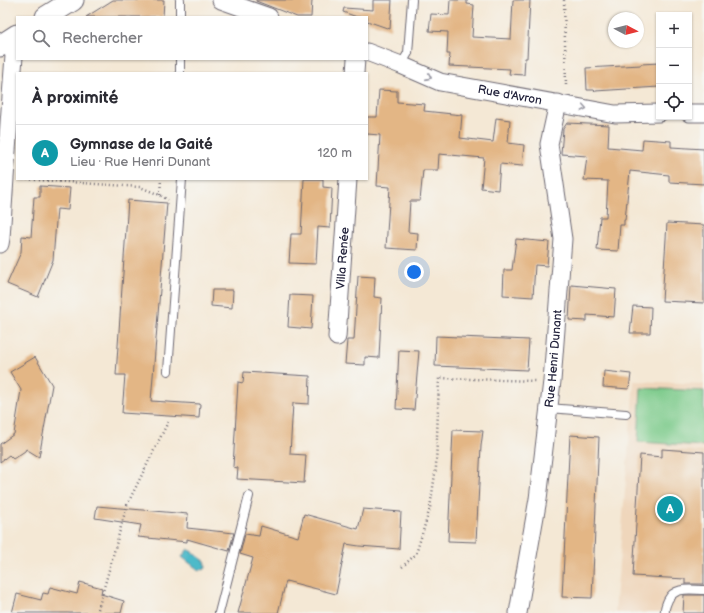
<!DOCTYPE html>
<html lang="fr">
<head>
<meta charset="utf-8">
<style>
	:root { --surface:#fff; --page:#f2f2f3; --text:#2b2b33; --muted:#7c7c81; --line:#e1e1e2; --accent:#b5179e }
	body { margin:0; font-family:"Balsamiq Sans",sans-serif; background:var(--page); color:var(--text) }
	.controls { position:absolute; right:12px; top:12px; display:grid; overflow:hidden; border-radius:0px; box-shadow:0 1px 3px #0004 }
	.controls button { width:36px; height:36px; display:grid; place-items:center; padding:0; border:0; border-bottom:1px solid var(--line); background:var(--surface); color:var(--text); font:20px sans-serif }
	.compass { position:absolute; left:608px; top:12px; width:36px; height:36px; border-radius:50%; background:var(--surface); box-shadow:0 1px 3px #0004; rotate:97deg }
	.you { position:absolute; left:414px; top:272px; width:14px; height:14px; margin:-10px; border:3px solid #fff; border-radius:50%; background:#1a73e8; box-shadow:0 0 0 6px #1a73e833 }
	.badge { display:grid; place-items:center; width:26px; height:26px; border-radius:50%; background:var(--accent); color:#fff; font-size:13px; font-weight:700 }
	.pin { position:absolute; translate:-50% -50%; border:2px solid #fff; box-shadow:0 1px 4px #0006 }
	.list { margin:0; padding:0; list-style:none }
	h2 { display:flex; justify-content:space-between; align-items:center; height:52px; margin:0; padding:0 16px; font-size:17px }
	h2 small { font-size:13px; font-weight:400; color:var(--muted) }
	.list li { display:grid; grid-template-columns:26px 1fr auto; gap:12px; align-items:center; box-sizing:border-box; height:56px; padding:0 16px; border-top:1px solid var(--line) }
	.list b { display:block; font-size:15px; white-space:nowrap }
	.list p { margin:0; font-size:13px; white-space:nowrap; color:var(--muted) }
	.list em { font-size:13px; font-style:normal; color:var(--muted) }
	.icon { flex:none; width:22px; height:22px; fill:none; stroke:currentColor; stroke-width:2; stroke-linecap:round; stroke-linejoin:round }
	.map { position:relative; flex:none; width:704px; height:613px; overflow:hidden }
	.search { position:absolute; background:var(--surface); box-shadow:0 1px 3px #0004; left:16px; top:16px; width:352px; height:44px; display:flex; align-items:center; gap:10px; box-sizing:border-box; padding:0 14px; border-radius:0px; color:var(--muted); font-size:15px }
	.panel { position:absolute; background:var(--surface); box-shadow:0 1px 3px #0004; left:16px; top:72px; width:352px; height:108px; border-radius:0px }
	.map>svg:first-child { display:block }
	.built { fill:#efd6bb }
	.green { fill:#7bca8a; stroke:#4e7662 }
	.water { fill:#4dbac9; stroke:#386e82 }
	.building { fill:#e3b685 }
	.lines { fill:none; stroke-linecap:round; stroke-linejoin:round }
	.service-casing { stroke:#6c6771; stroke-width:10 }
	.minor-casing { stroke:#6c6771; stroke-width:19 }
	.tertiary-casing { stroke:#6c6771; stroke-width:23 }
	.path { stroke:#6c6771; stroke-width:2.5; stroke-dasharray:1 3; stroke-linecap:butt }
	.service { stroke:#fff; stroke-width:8 }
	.minor { stroke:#fff; stroke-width:17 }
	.tertiary { stroke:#fff; stroke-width:21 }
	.oneway { stroke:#9c9ca7 }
	.labels { text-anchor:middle; stroke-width:3; stroke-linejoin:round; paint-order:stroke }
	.street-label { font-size:12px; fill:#22223b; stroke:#f6f6f2 }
</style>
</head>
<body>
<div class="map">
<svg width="704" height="613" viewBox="0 0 704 613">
	<rect width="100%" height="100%" fill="#f6f6f2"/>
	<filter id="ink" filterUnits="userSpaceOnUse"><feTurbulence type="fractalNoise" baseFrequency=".025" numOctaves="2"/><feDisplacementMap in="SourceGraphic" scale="8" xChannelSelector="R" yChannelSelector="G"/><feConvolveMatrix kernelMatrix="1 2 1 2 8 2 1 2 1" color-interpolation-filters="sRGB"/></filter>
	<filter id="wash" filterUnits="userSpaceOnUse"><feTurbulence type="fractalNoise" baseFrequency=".012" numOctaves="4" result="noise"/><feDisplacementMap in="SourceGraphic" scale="16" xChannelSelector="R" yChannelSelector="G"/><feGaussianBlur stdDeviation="0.9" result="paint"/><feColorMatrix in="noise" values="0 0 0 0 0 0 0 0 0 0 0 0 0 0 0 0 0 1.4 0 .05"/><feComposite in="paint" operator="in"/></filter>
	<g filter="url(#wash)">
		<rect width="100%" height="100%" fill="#f4e8d5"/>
		<path class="built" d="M634,381L704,384V613H615Z"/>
		<path class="green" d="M641,388L704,391V446L638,442Z"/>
		<path class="water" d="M188,549L206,562L205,564L206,567L205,569L203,570L202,569L200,571L182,557Z"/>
		<g id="blocks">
			<g class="building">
				<path d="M113,0H164L163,17H86Z"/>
				<path d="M256,0H312L311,17H297L256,1Z"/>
				<path d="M373,0H392L390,29L367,21V17H357L343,12L344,8L373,10Z"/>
				<path d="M450,0H467V4L474,5L472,37L511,39L513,0H530L527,58H525L524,75L509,74L510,69L449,66L450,54H447L448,32L429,31L431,14L449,15Z"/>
				<path d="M659,63V87L595,91L594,90H587L586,68L641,65V64Z"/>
				<path d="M379,90L397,91V102L425,104L424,111L462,115L460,138L493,142L496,118L510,120L508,143L524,145L522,166L500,164L498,190L481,188L484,158L439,154L438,170H423L420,201H410L408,232L418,233L417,250L386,248L390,187L377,186L380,135L367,134V117H377Z"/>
				<path d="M567,123L609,125L608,147L642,150L643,139L671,141V147L704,149V184L669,182V175L630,171L625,220H624V225H620L618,251L597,250L600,217H606L608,181L584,180L587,156L561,154L563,129Z"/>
				<path d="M304,179H323V187L332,188L330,228L318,227L316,264L289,263L291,234H301Z"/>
				<path d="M40,186L70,188L68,210L57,209L53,260L38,297L7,284L21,252L22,236L31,237L34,197H40Z"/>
				<path d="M128,200L167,203L151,401L200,404L199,418L122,413L125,375H116Z"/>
				<path d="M667,223L704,225V303L662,301Z"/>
				<path d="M516,239L549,242L547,266L535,265L533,297L503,295L504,270H512Z"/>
				<path d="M358,276L375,277L374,297L382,298L379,358L365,357V365L345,364L347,340H354Z"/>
				<path d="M571,285L616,289L614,317L587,315V321L569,320Z"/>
				<path d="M212,290H233L232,308L211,306Z"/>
				<path d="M290,295L313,296L311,329L288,327Z"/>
				<path d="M633,306L651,307L650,333H630Z"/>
				<path d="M436,336L529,340L527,370L435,366Z"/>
				<path d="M399,350L419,351L414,410L396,409Z"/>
				<path d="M35,357L52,385L39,457L26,449L25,451L13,459L9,455L0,462V444L14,434L21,390L10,372Z"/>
				<path d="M604,371L631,374L629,389L603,387Z"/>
				<path d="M244,372L310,376L309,404L293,403L290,454L306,455L304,483L237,479L238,468L233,467L238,382L243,383Z"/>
				<path d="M453,430L483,431L481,446L476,542L448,541Z"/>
				<path d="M570,435L599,437L592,598L562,597Z"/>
				<path d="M662,449L704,452V584H685V579L633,576L640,455L662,457Z"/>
				<path d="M97,506L188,514L187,528L234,533L229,551L187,539V542L138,537L141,525L95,518Z"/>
				<path d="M363,509L401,512L399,549L359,546L346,544L336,594L286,581L278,613H238L253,558L240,554L245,534L259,536L261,526L298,537L304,514L358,529Z"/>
				<path d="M80,582L102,588L101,594L124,601L121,613H12L17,594L41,600L43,593L48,594L50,587L77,594Z"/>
				<path d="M684,595H704V613H683Z"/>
			</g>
		</g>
	</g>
	<g filter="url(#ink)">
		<use href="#blocks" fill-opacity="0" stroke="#6c6771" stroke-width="1"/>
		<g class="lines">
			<g class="service-casing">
				<g id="service">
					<path d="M180,17V0"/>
					<path d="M401,65L408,53L412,0"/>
					<path d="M180,73V59"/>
					<path d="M168,371L182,179"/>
					<path d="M548,408L626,414"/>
					<path d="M219,613L249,496"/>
					<path d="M665,613C664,608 666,605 668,600C675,586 691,590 704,590"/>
				</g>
			</g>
			<g class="minor-casing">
				<g id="minor">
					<path d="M221,0L269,17"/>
					<path id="s1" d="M367,52L401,65L440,82L615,114L659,113"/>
					<path d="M355,73L356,59"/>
					<path d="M689,113H704"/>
					<path d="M0,244L1,238L5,178L14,56L10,40"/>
					<path id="s2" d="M337,337L348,179"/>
					<path id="s3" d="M518,613L538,499L552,381L563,239L549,144L558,103"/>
				</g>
			</g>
			<g class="tertiary-casing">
				<g id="tertiary">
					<path d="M46,17L73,0"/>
					<path d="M0,46L17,35"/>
				</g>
			</g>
			<g class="path">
				<path d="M564,0L566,85L565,87"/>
				<path d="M23,179L140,187L160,195L168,200"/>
				<path d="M160,195L161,179"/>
				<path d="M402,567L416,554L430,508L436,467L439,378L535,381"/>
				<path d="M97,613L127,505L168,422"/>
			</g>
			<use href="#service" class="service"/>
			<use href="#minor" class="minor"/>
			<use href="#tertiary" class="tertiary"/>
		</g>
		<defs><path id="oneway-chevron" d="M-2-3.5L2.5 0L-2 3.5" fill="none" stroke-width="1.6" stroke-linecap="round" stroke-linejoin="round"/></defs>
		<g class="oneway">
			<use href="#oneway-chevron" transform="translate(429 77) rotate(24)"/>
			<use href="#oneway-chevron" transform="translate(584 108) rotate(11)"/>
		</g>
	</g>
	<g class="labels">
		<g class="street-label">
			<text dy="4" stroke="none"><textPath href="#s1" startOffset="150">Rue d'Avron</textPath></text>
			<text dy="4" stroke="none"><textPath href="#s2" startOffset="79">Villa Renée</textPath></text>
			<text dy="4" stroke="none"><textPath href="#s3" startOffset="257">Rue Henri Dunant</textPath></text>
		</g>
	</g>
</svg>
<div class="controls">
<button>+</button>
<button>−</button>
<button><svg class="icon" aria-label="locate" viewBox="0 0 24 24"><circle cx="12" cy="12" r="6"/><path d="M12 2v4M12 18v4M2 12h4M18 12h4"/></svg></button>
</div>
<svg class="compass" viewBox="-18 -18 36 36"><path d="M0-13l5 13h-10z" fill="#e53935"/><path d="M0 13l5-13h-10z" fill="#7c7c81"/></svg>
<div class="you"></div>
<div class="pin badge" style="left:670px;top:509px;background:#0f9aa8">A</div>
<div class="search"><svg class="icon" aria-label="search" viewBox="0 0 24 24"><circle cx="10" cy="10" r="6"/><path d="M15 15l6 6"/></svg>Rechercher</div>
<section class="panel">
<h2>À proximité<small></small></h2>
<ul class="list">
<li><span class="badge" style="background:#0f9aa8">A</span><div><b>Gymnase de la Gaité</b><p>Lieu · Rue Henri Dunant</p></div><em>120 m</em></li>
</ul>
</section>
</div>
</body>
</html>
